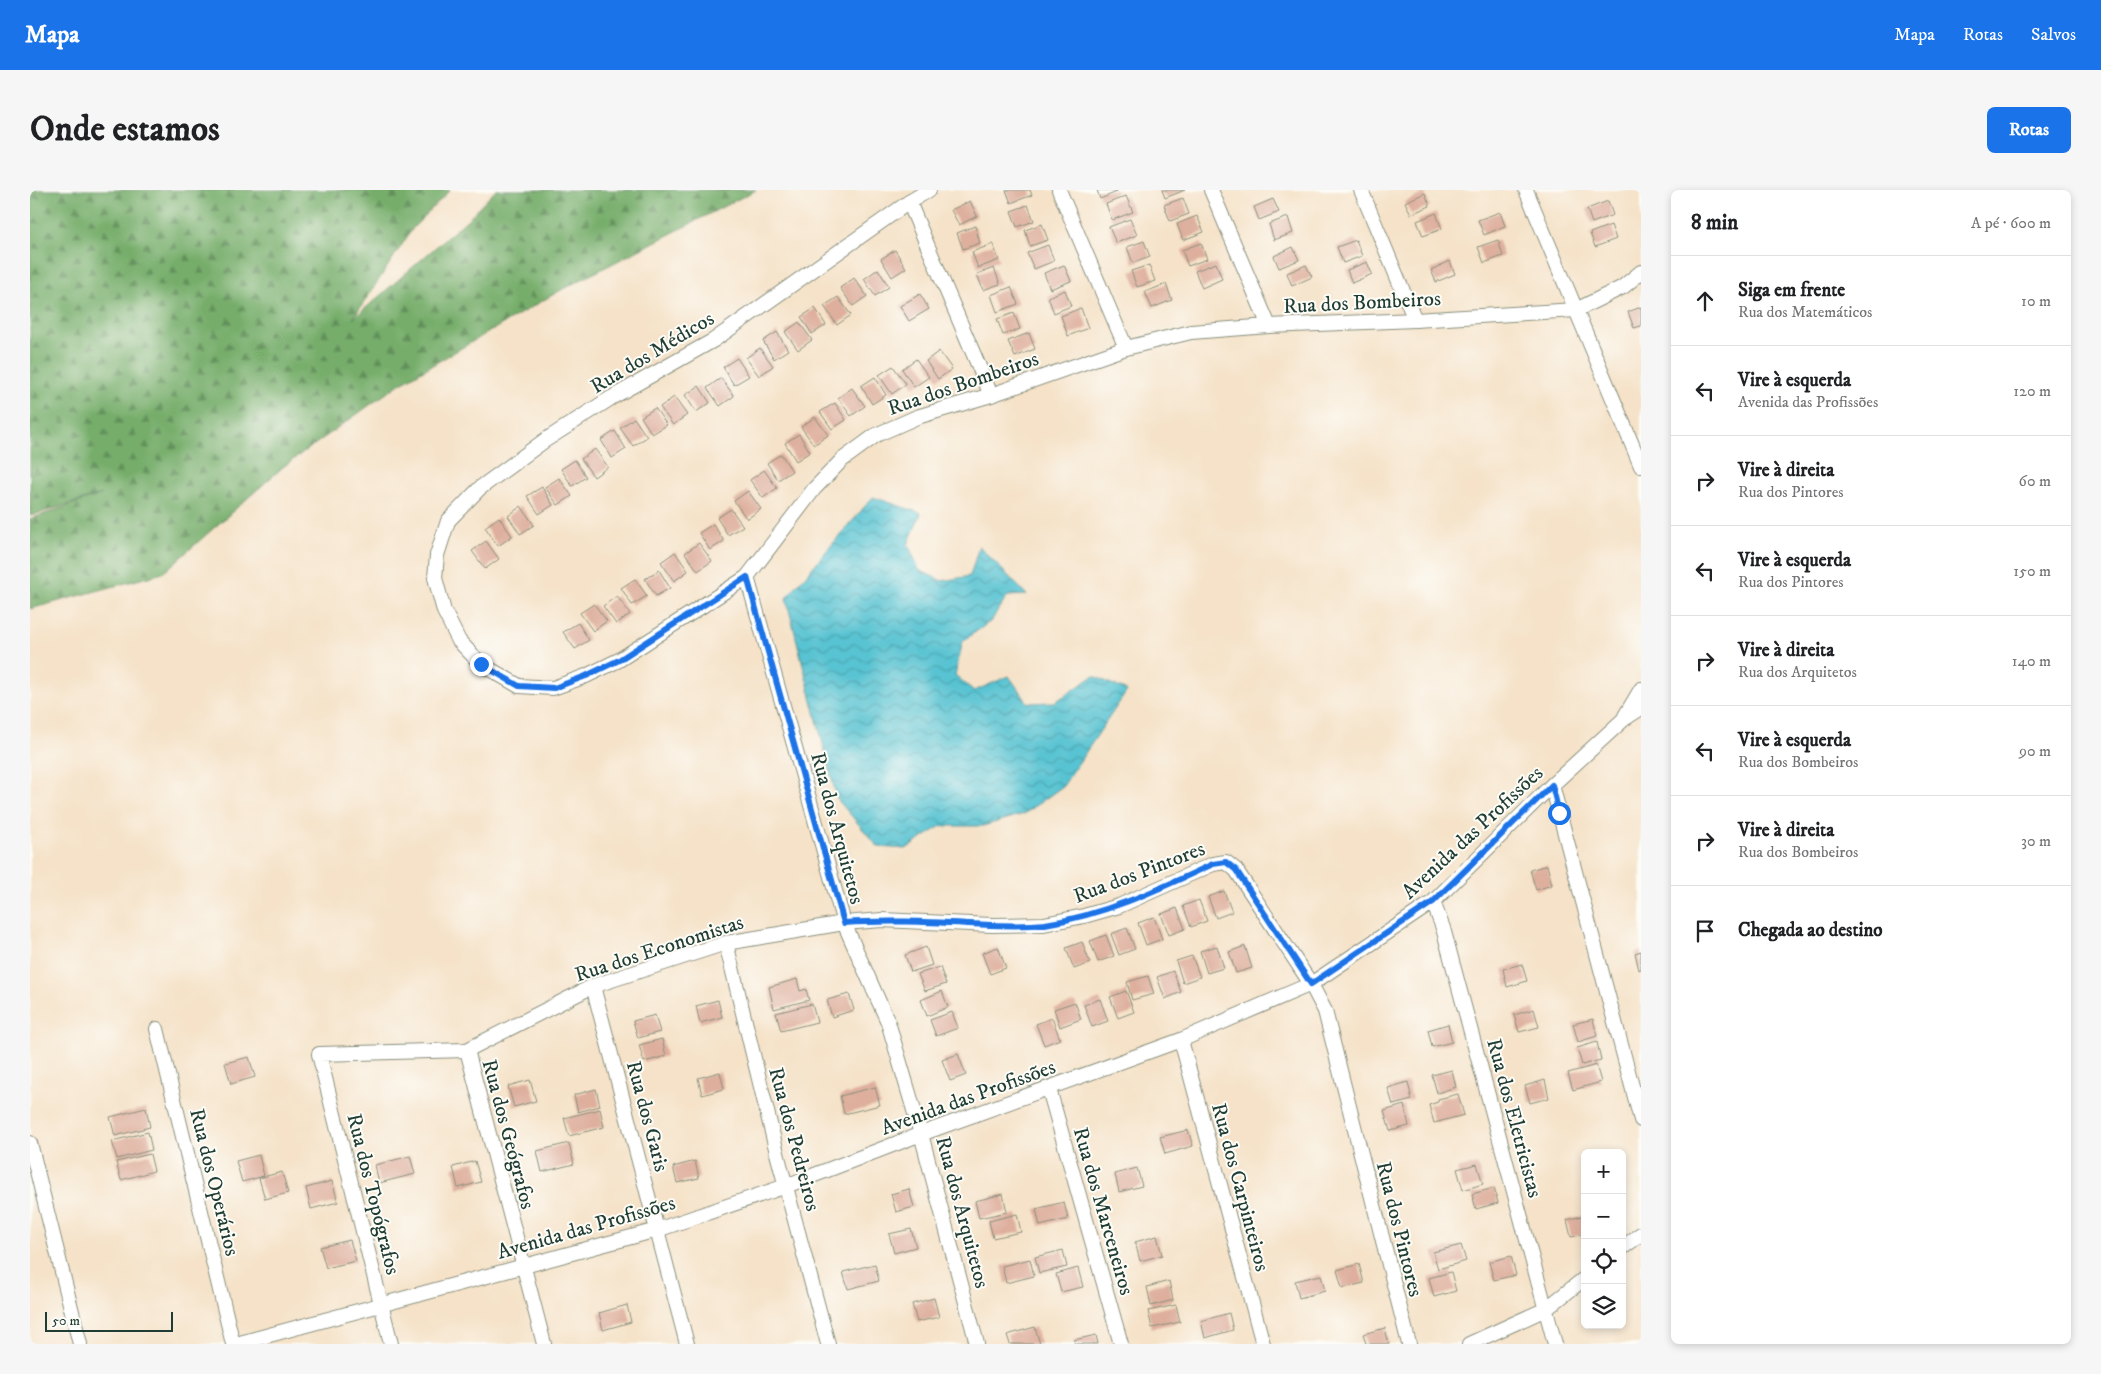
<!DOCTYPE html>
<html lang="pt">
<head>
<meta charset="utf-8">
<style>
	:root { --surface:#fff; --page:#f6f6f6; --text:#202124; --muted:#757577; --line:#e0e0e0; --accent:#1a73e8 }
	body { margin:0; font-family:"IM FELL DW Pica",serif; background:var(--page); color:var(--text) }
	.controls { position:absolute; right:15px; bottom:15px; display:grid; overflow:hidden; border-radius:8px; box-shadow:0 2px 8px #0003 }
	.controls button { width:45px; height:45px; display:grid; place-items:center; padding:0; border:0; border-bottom:1px solid var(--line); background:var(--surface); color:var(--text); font:25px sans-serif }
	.scale { position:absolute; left:15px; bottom:12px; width:128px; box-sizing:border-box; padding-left:5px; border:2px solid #1f3d34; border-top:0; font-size:14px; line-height:18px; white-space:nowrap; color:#1f3d34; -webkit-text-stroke:4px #fdfcf7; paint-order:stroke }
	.stop { position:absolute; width:15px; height:15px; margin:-11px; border:4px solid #1a73e8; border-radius:50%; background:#fff }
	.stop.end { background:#1a73e8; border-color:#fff; box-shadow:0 1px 5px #0008 }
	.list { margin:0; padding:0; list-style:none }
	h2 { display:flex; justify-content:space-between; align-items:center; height:65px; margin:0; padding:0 20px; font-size:21px }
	h2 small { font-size:16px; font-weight:400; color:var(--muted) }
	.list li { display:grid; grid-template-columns:32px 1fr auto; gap:15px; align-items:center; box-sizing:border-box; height:90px; padding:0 20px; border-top:1px solid var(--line) }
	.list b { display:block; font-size:19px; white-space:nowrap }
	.list p { margin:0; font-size:16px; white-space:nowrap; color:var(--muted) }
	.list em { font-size:16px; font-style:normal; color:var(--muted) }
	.icon { flex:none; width:28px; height:28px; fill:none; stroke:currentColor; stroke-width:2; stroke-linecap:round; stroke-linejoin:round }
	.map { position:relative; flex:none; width:1611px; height:1154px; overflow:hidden; border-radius:8px }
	header { display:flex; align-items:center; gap:30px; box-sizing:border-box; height:70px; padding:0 25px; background:var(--accent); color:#fff }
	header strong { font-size:24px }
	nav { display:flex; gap:28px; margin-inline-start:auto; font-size:18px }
	.intro { display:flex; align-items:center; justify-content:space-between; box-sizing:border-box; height:120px; padding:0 30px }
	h1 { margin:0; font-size:35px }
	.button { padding:12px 22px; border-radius:8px; background:var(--accent); color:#fff; font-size:18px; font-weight:700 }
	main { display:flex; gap:30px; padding:0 30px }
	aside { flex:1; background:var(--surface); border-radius:8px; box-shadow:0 2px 8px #0003 }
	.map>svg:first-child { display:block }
	.forest { fill:url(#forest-firs); stroke:#4a7550 }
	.water { fill:url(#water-waves); stroke:#3c8083 }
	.building { fill:#deaf9d }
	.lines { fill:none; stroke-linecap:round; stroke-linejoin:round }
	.street-casing { stroke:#8a907e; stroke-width:16 }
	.street { stroke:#fff; stroke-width:14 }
	.route { stroke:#1a73e8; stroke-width:6 }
	.labels { text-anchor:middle; stroke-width:4; stroke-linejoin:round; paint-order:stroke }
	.street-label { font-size:21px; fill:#1f3d34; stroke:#fdfcf7 }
</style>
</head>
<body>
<header>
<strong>Mapa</strong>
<nav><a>Mapa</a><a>Rotas</a><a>Salvos</a></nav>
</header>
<div class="intro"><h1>Onde estamos</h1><a class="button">Rotas</a></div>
<main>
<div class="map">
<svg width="1611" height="1154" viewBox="0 0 1611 1154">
	<defs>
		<pattern id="forest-firs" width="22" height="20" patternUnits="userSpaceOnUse" patternTransform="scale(1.25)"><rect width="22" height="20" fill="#76ad6b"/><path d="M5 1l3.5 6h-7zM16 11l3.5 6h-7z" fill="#608e59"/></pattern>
		<pattern id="water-waves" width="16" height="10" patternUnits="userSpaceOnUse" patternTransform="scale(1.25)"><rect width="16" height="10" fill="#58c3d2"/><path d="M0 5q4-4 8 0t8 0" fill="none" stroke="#48a0ab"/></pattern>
	</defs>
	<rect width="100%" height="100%" fill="#fdfcf7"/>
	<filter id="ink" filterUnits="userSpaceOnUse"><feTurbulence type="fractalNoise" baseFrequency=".02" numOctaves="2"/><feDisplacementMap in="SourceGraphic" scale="10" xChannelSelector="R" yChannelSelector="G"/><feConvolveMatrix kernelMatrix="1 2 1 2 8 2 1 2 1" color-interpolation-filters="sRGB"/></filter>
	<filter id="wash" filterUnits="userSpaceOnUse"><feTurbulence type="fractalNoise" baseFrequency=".0096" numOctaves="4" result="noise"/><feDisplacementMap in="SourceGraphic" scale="20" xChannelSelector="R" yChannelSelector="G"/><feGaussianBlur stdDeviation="1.12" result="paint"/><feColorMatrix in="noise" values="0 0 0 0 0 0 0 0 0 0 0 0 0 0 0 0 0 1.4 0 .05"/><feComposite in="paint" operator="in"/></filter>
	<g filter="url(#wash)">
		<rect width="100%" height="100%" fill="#f5e2c8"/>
		<path class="forest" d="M0,0H420L383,38L323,129L438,29L466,0H726L531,100L368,195L253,277L133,383L0,419V329L72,304L0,326Z"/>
		<path class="water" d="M843,307L891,323L878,354L889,380L912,391L940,386L949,356L997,405L978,406L961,431L933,451L925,485L944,501L979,486L998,513L1025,512L1064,486L1097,501L1033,596L994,624L953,636H911L876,659L848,657L807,609L756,408Z"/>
		<g id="blocks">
			<g class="building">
				<path d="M976,0H1000L1002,5L981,13Z"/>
				<path d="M1067,0H1086L1087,2L1070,9Z"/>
				<path d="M1132,0H1155L1135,8Z"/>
				<path d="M1395,3L1400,16L1381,24L1375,12Z"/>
				<path d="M1096,6L1103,22L1082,30L1076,14Z"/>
				<path d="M1153,8L1159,24L1140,31L1134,15Z"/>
				<path d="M1243,9L1249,22L1229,30L1224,17Z"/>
				<path d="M940,11L947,26L929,35L921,20Z"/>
				<path d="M1578,11L1583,25L1562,33L1557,19Z"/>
				<path d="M998,15L1004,31L987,37L981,21Z"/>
				<path d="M1470,22L1475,36L1454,45L1448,30Z"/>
				<path d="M1406,23L1412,39L1393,46L1387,31Z"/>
				<path d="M1167,26L1174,42L1153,50L1147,34Z"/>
				<path d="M1258,27L1263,43L1244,50L1239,34Z"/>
				<path d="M1100,29L1107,45L1086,53L1079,37Z"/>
				<path d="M1012,34L1018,50L1000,56L995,40Z"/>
				<path d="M1581,35L1586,49L1565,57L1560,43Z"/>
				<path d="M945,36L950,53L933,59L927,43Z"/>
				<path d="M1326,50L1332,66L1313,73L1307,57Z"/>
				<path d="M1468,50L1473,66L1454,73L1448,57Z"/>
				<path d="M1114,51L1120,67L1103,73L1097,57Z"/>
				<path d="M1171,53L1177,69L1158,76L1152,60Z"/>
				<path d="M963,54L969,70L948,78L942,62Z"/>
				<path d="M1018,55L1024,71L1004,79L997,63Z"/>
				<path d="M1263,57L1269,70L1249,78L1244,66Z"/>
				<path d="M865,60L876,78L862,87L851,69Z"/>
				<path d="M1420,71L1425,84L1406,92L1401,80Z"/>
				<path d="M1337,72L1342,84L1322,93L1317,80Z"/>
				<path d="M1186,73L1192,89L1172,98L1165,81Z"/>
				<path d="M1034,75L1041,91L1020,99L1014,83Z"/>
				<path d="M1119,75L1125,91L1107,97L1101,81Z"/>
				<path d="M1276,75L1282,87L1262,96L1257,83Z"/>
				<path d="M964,78L970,94L953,100L947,84Z"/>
				<path d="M848,79L859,97L845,106L834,89Z"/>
				<path d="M824,88L837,106L823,116L810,98Z"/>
				<path d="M1136,94L1142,110L1122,118L1115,102Z"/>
				<path d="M981,97L988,114L967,122L961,105Z"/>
				<path d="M1035,100L1041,116L1024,123L1018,107Z"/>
				<path d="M890,104L899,119L879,131L870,116Z"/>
				<path d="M808,107L821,125L807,135L794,116Z"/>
				<path d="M1611,117V136L1604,138L1598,122Z"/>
				<path d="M785,118L796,135L782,144L771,127Z"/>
				<path d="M1051,118L1058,138L1038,146L1031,126Z"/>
				<path d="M984,123L990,139L973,145L967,129Z"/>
				<path d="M769,132L782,150L768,160L755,142Z"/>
				<path d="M747,142L758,160L744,169L733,151Z"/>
				<path d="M999,143L1005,159L985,167L978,151Z"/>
				<path d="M730,158L743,176L729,186L716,168Z"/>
				<path d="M909,161L922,179L908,189L896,171Z"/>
				<path d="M707,168L719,186L704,195L693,177Z"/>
				<path d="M886,169L899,187L884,197L872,179Z"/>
				<path d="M863,176L876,194L862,204L849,185Z"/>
				<path d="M845,187L856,205L842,214L831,196Z"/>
				<path d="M691,188L704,206L690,216L677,198Z"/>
				<path d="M669,196L680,213L666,222L655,205Z"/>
				<path d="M822,198L835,216L821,226L808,208Z"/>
				<path d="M644,207L657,225L643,235L630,217Z"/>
				<path d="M805,213L816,230L802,239L790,222Z"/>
				<path d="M625,218L637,235L622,244L611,227Z"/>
				<path d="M785,227L798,245L784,255L771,237Z"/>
				<path d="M604,228L617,247L603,256L590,238Z"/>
				<path d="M585,241L596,259L582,268L571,250Z"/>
				<path d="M769,244L780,262L766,271L755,253Z"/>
				<path d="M565,259L578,277L564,287L551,269Z"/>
				<path d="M751,264L762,281L748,290L737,273Z"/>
				<path d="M545,270L556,287L542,296L531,279Z"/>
				<path d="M734,280L747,298L733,308L720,290Z"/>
				<path d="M529,288L542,306L528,315L515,297Z"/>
				<path d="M512,297L523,315L509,324L497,306Z"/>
				<path d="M718,301L731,319L717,329L704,311Z"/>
				<path d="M491,316L504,335L490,344L478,326Z"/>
				<path d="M701,319L713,336L698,345L687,328Z"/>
				<path d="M469,327L482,346L468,356L455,337Z"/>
				<path d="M683,334L694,351L680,360L669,343Z"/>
				<path d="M456,351L469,369L455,379L442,361Z"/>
				<path d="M669,353L682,371L668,381L655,363Z"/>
				<path d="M645,362L658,381L644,391L631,372Z"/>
				<path d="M629,380L640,398L626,406L615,389Z"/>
				<path d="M605,389L617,406L602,415L591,398Z"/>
				<path d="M587,406L600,424L586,434L573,416Z"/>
				<path d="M564,414L577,431L563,441L550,423Z"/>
				<path d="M548,433L559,450L545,459L533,442Z"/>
				<path d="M1517,675L1522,695L1506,700L1500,680Z"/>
				<path d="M1194,701L1202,722L1186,728L1178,707Z"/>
				<path d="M1169,710L1177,731L1161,737L1153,716Z"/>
				<path d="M1147,718L1155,739L1139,745L1131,724Z"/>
				<path d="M1124,727L1132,749L1116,755L1108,733Z"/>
				<path d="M1097,738L1105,759L1089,765L1081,744Z"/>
				<path d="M1076,745L1084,766L1068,772L1060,751Z"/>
				<path d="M1052,752L1060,773L1044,779L1036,758Z"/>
				<path d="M1187,756L1194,778L1177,783L1170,761Z"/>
				<path d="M1215,756L1222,778L1206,783L1199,762Z"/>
				<path d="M896,757L902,775L881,782L875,765Z"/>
				<path d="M968,757L976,778L960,784L952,763Z"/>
				<path d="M1611,761V779L1609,780L1605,763Z"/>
				<path d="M1162,766L1170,787L1153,793L1146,771Z"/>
				<path d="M1492,774L1497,791L1477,797L1473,779Z"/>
				<path d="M910,777L916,794L895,801L888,784Z"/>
				<path d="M1143,781L1151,802L1135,809L1127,787Z"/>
				<path d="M1118,786L1124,804L1102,810L1097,792Z"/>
				<path d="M767,789L770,801L776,799L779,810L744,819L739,797Z"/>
				<path d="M912,801L918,817L897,826L891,810Z"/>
				<path d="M1096,801L1104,822L1088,828L1080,807Z"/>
				<path d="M819,804L824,820L802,827L797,810Z"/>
				<path d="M1070,809L1078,831L1062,837L1054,815Z"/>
				<path d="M688,810L692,827L670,833L666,816Z"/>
				<path d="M1045,812L1051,829L1030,837L1024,819Z"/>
				<path d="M782,814L787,832L751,841L746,823Z"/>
				<path d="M1504,819L1509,837L1489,842L1484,825Z"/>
				<path d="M922,822L928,838L906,846L900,830Z"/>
				<path d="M625,825L630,842L608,848L603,831Z"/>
				<path d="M1022,828L1030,849L1014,855L1006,834Z"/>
				<path d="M1563,829L1567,846L1548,852L1543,834Z"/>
				<path d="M1418,834L1422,852L1402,857L1398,840Z"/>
				<path d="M632,849L636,866L614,872L609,855Z"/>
				<path d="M1567,852L1571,870L1552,875L1547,858Z"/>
				<path d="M928,864L936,885L920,891L912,870Z"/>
				<path d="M219,867L225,887L201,894L195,873Z"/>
				<path d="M1566,875L1571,892L1543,900L1538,883Z"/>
				<path d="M1422,880L1426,897L1407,903L1402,885Z"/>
				<path d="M690,882L694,899L672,905L668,888Z"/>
				<path d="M500,890L506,911L484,917L478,896Z"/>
				<path d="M1515,890L1519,908L1500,913L1495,896Z"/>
				<path d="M1378,892L1382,910L1363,915L1358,898Z"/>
				<path d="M845,897L850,915L814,924L810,906Z"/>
				<path d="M566,899L570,916L548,922L544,905Z"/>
				<path d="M1428,904L1434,925L1404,933L1399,915L1408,912V909Z"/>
				<path d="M1374,915L1379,936L1360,941L1354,921Z"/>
				<path d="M116,918L120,937L85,946L80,927Z"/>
				<path d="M570,919L574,937L539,946L534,928Z"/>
				<path d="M1158,940L1163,956L1135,964L1130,947Z"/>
				<path d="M118,942L122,960L87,969L82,951Z"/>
				<path d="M539,953L544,974L512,982L507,961Z"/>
				<path d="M120,964L124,981L91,990L86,972Z"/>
				<path d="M229,965L234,986L212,992L206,971Z"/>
				<path d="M380,966L385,984L349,993L345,975Z"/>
				<path d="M445,971L451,992L428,998L423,977Z"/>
				<path d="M665,971L669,988L647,993L643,977Z"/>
				<path d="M1447,974L1453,994L1433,1000L1427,979Z"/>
				<path d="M1107,978L1112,996L1089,1002L1085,984Z"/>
				<path d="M252,982L258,1003L235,1009L229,988Z"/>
				<path d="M302,991L308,1012L281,1019L276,998Z"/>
				<path d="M1464,998L1468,1013L1446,1019L1442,1004Z"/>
				<path d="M879,999L884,1017L866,1022L861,1004Z"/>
				<path d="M973,1004L977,1022L949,1028L945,1011Z"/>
				<path d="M1034,1012L1038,1029L1010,1036L1006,1019Z"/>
				<path d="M987,1024L991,1042L963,1048L959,1031Z"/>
				<path d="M1555,1025V1044L1541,1047L1537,1030Z"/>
				<path d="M881,1039L886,1057L864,1063L859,1044Z"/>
				<path d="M1127,1046L1132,1065L1110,1071L1105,1052Z"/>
				<path d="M320,1050L326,1071L296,1078L290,1057Z"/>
				<path d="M1431,1055L1436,1071L1408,1079L1403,1062Z"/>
				<path d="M1033,1060L1037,1077L1009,1083L1005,1067Z"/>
				<path d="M1481,1066L1486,1085L1464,1090L1459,1072Z"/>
				<path d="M1000,1069L1004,1086L976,1093L972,1076Z"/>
				<path d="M845,1074L849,1091L818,1099L813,1082Z"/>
				<path d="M1329,1074L1334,1093L1312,1098L1307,1080Z"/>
				<path d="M1048,1078L1053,1097L1031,1102L1026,1084Z"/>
				<path d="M1421,1082L1426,1101L1404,1107L1399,1088Z"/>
				<path d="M1291,1085L1295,1101L1269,1108L1265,1091Z"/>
				<path d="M1139,1091L1143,1110L1121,1116L1117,1097Z"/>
				<path d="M904,1108L909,1127L887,1132L882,1114Z"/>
				<path d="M597,1115L601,1132L573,1140L569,1123Z"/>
				<path d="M1146,1115L1150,1132L1122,1138L1118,1121Z"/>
				<path d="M1199,1123L1203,1140L1175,1148L1171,1131Z"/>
				<path d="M1005,1137L1010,1154H980L977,1145Z"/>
				<path d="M1355,1138L1359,1154H1336L1333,1144Z"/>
				<path d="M1066,1145L1068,1154H1045L1044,1150Z"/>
			</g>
		</g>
	</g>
	<g filter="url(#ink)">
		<use href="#blocks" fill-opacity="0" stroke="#8a907e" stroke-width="1"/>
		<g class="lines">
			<g class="street-casing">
				<g id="street">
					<path d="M899,0L879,12L684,150L581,208L514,251L450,298L418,331L407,365L405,388L414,421L429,451L451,474L489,496L523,498L556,486L589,470L717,387L784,299L812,270L846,245L887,227L961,205L1096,158L1161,142L1239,136L1385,130L1546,120L1593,97L1611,82"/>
					<path d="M1029,0L1096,158"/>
					<path d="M1181,0L1239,136"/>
					<path d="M1331,0L1385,130"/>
					<path d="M1496,0L1611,276"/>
					<path d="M879,12L961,205"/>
					<path d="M717,387L814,733L858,832L891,944L947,1154"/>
					<path d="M1595,526L1611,499"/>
					<path d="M1522,595L1611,930"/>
					<path d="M1403,712L1413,738L1525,1154"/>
					<path d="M696,753L748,967L798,1154"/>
					<path d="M563,796L657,1154"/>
					<path d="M127,839L203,1154"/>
					<path d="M1151,850L1233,1154"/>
					<path d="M437,860L514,1154"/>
					<path d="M1019,899L1091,1154"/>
					<path d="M0,953L50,1154"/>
					<path d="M1592,1058L1611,1044"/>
					<path d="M206,1154L627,1040L756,996L891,944L1151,850L1281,794L1403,712L1522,595L1594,529L1611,518"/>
					<path d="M361,1154L289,864L437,860L563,796L696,753L814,733L852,730L962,735L1014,734L1054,726L1089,716L1183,674L1196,672L1206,680L1281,794L1295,821L1379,1154"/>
					<path d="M1439,1154L1516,1119L1555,1088"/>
				</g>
			</g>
			<use href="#street" class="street"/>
		</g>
	</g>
	<g class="lines" filter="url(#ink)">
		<path class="route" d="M451,474L489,496L524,498L556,486L589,470L717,387L814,733C856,730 897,732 939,734C964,735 991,737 1015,734C1075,725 1129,699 1183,674L1196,672L1206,680L1281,794L1403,712L1522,595L1529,623"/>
	</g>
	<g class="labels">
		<g class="street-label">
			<text transform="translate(1332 112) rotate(-3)" y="7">Rua dos Bombeiros</text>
			<text transform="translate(622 162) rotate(-31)" y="7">Rua dos Médicos</text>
			<text transform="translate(933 193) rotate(-19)" y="7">Rua dos Bombeiros</text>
			<text transform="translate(808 638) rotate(75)" y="7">Rua dos Arquitetos</text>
			<text transform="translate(1442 642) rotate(-43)" y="7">Avenida das Profissões</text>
			<text transform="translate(1109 682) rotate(-21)" y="7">Rua dos Pintores</text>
			<text transform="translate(629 758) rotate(-18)" y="7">Rua dos Economistas</text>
			<text transform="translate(938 907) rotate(-20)" y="7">Avenida das Profissões</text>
			<text transform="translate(618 926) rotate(75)" y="7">Rua dos Garis</text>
			<text transform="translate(1485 928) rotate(75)" y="7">Rua dos Eletricistas</text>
			<text transform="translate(479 944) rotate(75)" y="7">Rua dos Geógrafos</text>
			<text transform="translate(765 949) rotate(75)" y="7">Rua dos Pedreiros</text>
			<text transform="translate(185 992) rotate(76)" y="7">Rua dos Operários</text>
			<text transform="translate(1211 997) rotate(75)" y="7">Rua dos Carpinteiros</text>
			<text transform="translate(344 1004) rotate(76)" y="7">Rua dos Topógrafos</text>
			<text transform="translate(1074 1021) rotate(74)" y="7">Rua dos Marceneiros</text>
			<text transform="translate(933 1022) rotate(75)" y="7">Rua dos Arquitetos</text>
			<text transform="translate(556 1037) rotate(-16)" y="7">Avenida das Profissões</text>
			<text transform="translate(1370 1039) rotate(76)" y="7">Rua dos Pintores</text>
		</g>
	</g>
</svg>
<div class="controls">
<button>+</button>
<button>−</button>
<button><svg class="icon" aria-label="locate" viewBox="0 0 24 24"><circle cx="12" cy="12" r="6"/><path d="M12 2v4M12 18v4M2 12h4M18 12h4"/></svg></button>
<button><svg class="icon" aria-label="layers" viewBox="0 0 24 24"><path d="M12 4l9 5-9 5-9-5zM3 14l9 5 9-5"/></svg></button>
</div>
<div class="scale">50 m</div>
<div class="stop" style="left:1529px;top:623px"></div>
<div class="stop end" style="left:451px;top:474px"></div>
</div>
<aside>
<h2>8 min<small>A pé · 600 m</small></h2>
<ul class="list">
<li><svg class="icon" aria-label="ahead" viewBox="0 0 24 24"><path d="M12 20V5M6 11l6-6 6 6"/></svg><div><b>Siga em frente</b><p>Rua dos Matemáticos</p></div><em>10 m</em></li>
<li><svg class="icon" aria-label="left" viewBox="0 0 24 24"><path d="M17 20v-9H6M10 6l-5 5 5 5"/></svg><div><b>Vire à esquerda</b><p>Avenida das Profissões</p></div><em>120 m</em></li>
<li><svg class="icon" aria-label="right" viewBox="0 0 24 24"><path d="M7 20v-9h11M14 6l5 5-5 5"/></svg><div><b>Vire à direita</b><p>Rua dos Pintores</p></div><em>60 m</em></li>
<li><svg class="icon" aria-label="left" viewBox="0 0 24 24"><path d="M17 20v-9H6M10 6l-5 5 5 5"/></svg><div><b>Vire à esquerda</b><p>Rua dos Pintores</p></div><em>150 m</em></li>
<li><svg class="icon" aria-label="right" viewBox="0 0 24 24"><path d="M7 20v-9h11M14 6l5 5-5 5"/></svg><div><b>Vire à direita</b><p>Rua dos Arquitetos</p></div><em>140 m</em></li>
<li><svg class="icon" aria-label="left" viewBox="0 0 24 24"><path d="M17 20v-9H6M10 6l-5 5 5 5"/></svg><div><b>Vire à esquerda</b><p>Rua dos Bombeiros</p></div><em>90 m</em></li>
<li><svg class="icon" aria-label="right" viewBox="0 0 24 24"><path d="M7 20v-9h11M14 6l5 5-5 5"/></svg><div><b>Vire à direita</b><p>Rua dos Bombeiros</p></div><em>30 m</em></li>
<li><svg class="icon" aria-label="arrive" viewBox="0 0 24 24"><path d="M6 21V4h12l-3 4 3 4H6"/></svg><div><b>Chegada ao destino</b></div></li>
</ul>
</aside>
</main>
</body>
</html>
